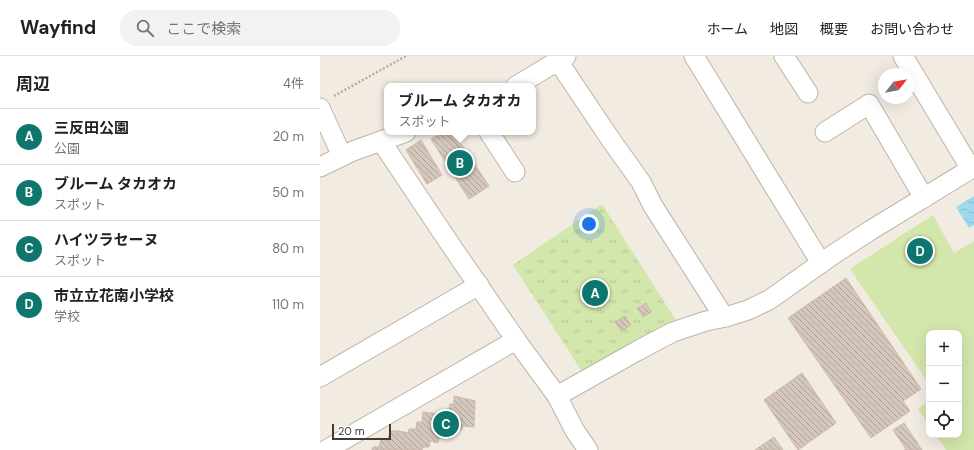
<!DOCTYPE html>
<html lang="ja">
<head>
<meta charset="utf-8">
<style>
	:root { --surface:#fff; --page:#f2f2f2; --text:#202124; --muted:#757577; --line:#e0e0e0; --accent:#0f766e }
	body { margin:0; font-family:"DM Sans","Noto Sans JP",sans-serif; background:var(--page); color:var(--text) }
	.controls { position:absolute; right:12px; bottom:12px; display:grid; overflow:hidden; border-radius:8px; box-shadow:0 4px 16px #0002 }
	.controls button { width:36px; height:36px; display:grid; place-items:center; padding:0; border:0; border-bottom:1px solid var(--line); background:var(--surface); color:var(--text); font:20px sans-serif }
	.compass { position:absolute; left:558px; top:12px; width:36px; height:36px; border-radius:50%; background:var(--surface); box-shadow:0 4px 16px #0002; rotate:59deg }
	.scale { position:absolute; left:12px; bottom:10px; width:59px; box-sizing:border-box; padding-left:4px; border:2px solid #423a33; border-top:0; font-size:11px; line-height:14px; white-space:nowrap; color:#423a33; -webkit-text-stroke:3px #fff; paint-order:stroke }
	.you { position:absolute; left:269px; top:168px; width:14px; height:14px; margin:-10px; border:3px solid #fff; border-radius:50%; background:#1a73e8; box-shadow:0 0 0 6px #1a73e833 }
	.badge { display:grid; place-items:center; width:26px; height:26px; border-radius:50%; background:var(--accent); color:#fff; font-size:13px; font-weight:700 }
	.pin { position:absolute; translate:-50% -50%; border:2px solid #fff; box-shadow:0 1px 4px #0006 }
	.popup { position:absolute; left:64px; top:27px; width:152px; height:52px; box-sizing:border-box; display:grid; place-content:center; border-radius:8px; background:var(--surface); filter:drop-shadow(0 1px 3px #0005); font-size:13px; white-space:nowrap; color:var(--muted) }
	.popup b { font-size:15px; color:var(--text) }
	.popup::after { content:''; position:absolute; left:50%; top:100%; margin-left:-8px; border:8px solid transparent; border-top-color:var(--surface) }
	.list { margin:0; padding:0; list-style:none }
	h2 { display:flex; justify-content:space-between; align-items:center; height:52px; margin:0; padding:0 16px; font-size:17px }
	h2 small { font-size:13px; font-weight:400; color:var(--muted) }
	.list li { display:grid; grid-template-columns:26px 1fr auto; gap:12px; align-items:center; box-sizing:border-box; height:56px; padding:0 16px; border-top:1px solid var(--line) }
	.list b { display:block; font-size:15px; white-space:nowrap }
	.list p { margin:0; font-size:13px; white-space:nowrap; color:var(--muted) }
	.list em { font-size:13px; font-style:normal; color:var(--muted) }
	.icon { flex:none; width:22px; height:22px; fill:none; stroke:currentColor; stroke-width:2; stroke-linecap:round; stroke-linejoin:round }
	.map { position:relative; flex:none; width:654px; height:394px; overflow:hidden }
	header { display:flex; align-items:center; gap:24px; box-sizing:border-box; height:56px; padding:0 20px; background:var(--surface); border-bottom:1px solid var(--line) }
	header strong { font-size:19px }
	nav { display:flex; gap:22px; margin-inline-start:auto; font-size:14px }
	.search { width:280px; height:36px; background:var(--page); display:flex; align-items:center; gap:10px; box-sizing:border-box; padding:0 14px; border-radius:16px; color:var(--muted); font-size:15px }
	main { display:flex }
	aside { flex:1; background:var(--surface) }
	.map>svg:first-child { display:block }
	.green { fill:#d3e6ab }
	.park { fill:url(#park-tufts) }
	.water { fill:url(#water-waves) }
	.building { fill:url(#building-back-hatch); stroke:#cdbbab }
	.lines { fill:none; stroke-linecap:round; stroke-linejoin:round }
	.minor-casing { stroke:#bfb4a8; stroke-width:21 }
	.path { stroke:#beab97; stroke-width:2.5; stroke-dasharray:2 2; stroke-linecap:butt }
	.minor { stroke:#fff; stroke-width:19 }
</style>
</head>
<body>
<header>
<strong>Wayfind</strong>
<div class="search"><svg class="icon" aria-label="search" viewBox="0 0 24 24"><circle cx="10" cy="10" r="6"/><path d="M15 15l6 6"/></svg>ここで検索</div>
<nav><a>ホーム</a><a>地図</a><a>概要</a><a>お問い合わせ</a></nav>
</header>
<main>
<aside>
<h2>周辺<small>4件</small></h2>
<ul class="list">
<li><span class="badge">A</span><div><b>三反田公園</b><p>公園</p></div><em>20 m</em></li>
<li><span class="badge">B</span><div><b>ブルーム タカオカ</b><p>スポット</p></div><em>50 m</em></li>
<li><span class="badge">C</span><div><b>ハイツラセーヌ</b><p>スポット</p></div><em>80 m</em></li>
<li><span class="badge">D</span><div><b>市立立花南小学校</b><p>学校</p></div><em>110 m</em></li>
</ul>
</aside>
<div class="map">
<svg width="654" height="394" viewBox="0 0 654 394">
	<defs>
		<pattern id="park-tufts" width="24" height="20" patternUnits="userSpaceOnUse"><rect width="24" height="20" fill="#d3e6ab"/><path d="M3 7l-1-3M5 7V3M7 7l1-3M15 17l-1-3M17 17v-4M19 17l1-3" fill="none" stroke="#b6c694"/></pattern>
		<pattern id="water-waves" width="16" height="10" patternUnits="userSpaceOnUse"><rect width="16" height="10" fill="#9ed9ef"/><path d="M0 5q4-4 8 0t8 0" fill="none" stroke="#89bbcd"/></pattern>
		<pattern id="building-back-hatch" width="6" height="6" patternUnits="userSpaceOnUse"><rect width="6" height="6" fill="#d5c7bb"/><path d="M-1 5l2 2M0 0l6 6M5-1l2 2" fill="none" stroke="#aea399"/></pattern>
	</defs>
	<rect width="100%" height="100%" fill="#f1ebe2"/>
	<g class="green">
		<path d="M613,159L634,197L654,185V394H626L616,379H639V277H609V328L530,213Z"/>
		<path d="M609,344V369L598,353Z"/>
	</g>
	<path class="park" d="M282,148L357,266L263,317L193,209Z"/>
	<path class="water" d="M654,140V169L649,172L636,151Z"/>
	<g class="building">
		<path d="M123,76H133L169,130L149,143L111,83Z"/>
		<path d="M101,84L122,119L107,128L86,94Z"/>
		<path d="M526,222L601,333L583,345L590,355L551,382L468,262Z"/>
		<path d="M326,247L331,256L323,261L317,252Z"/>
		<path d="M305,260L311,269L301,275L295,266Z"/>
		<path d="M482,317L516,367L478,394L444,344Z"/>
		<path d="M134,340L155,345L154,371L143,370L141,374L136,372L135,378L127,377L126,381L119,382L118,387L110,385L109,391H103L102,394H52L53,391H59L61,384H68L70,375H79L88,377L89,373H96L97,366H102L103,356L121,358L122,354L129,353L130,348H134Z"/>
		<path d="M584,367L602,394H584L586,393L573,374Z"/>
		<path d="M454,381L463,394H435Z"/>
	</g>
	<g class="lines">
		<g class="minor-casing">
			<g id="minor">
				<path d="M374,0L501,207"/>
				<path d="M464,0L488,37"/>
				<path d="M583,0L651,113"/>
				<path d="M238,5L291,84L321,126L333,150L404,261"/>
				<path d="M196,30L246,0"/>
				<path d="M0,52L22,100"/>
				<path d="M169,76L195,116"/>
				<path d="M505,76L549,48L604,142"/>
				<path d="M61,85L130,188L196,284L237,340L255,375L268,394"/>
				<path d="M0,111L33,95L86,76"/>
				<path d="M0,321L159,229"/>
				<path d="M237,340L317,295L353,276L386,265L406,261L428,254L449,244L514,198L551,174L654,111"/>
				<path d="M6,394L196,284"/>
			</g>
		</g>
		<path class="path" d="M14,40L86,0"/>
		<use href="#minor" class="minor"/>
	</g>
</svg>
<div class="controls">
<button>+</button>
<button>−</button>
<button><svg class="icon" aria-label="locate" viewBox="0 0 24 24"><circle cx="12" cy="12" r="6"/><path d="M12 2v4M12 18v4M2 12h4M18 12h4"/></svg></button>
</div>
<svg class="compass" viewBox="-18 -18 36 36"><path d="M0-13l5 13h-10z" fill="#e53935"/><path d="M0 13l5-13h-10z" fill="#757577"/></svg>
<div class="scale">20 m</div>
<div class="you"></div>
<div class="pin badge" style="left:275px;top:237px">A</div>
<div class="pin badge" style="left:140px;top:107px">B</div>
<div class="popup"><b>ブルーム タカオカ</b>スポット</div>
<div class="pin badge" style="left:126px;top:368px">C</div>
<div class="pin badge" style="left:600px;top:195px">D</div>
</div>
</main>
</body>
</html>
